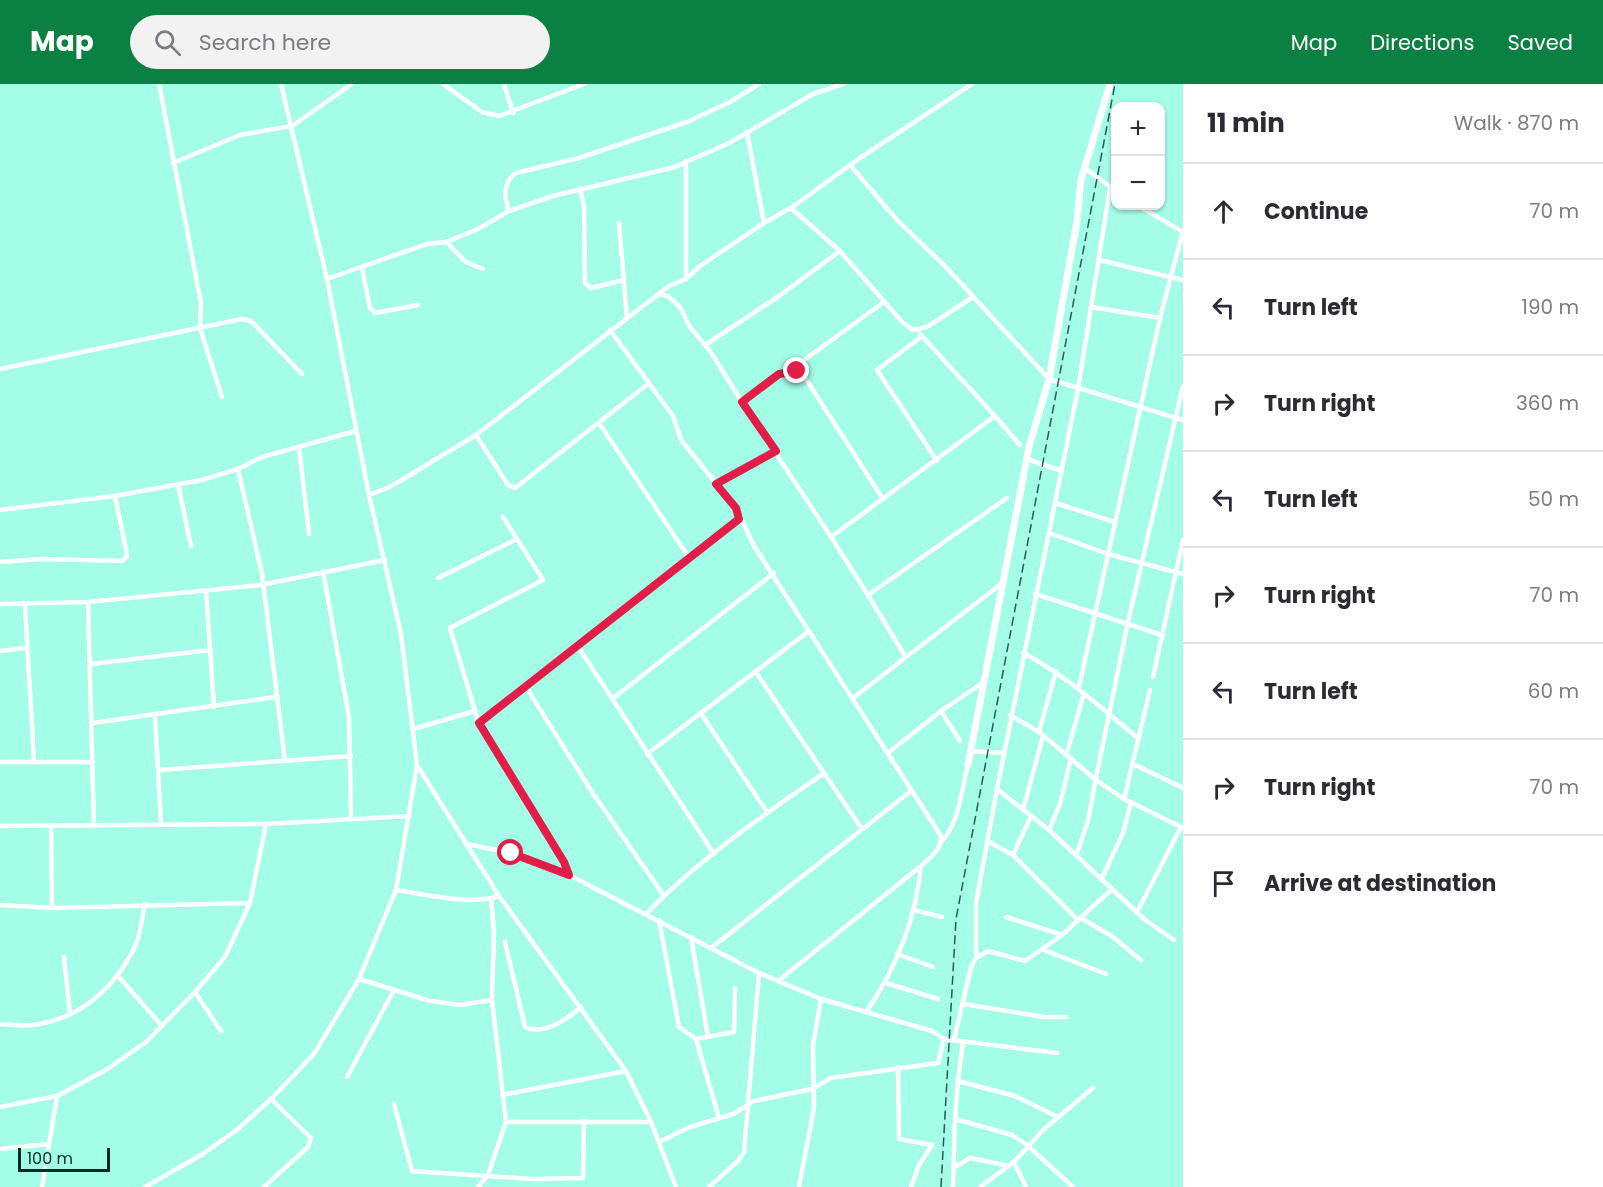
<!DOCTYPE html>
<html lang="en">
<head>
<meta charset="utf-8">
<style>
	:root { --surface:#fff; --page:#f2f2f3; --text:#2b2b33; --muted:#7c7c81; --line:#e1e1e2; --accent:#0b8043 }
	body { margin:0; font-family:Poppins,sans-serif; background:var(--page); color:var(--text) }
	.controls { position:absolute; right:18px; top:18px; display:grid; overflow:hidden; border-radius:12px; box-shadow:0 2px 4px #0004 }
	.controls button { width:54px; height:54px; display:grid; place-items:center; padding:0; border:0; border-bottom:2px solid var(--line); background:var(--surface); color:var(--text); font:30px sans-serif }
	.scale { position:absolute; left:18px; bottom:15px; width:92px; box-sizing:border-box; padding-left:6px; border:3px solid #012a22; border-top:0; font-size:16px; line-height:21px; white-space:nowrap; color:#012a22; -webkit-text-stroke:4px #a3fde7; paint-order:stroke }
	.stop { position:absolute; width:18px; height:18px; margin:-14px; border:4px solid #e11d48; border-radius:50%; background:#fff }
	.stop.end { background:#e11d48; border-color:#fff; box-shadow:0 2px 6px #0008 }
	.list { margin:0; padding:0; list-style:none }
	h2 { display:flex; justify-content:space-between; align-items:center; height:78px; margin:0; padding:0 24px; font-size:26px }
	h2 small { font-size:20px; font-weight:400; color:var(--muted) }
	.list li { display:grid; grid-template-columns:39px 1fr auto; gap:18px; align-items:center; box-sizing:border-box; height:96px; padding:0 24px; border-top:2px solid var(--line) }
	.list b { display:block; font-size:22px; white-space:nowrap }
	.list em { font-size:20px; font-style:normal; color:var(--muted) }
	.icon { flex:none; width:33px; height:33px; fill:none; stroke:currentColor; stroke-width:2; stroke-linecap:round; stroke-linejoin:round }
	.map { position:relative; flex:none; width:1183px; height:1103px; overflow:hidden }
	header { display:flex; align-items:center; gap:36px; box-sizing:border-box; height:84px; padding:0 30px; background:var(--accent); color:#fff }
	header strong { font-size:28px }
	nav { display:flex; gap:33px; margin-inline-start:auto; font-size:21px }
	.search { width:420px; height:54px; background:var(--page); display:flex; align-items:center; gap:15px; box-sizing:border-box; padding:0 21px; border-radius:33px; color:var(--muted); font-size:22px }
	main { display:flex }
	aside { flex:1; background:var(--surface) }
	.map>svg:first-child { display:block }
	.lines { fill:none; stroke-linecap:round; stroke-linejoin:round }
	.minor { stroke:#fff; stroke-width:4.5 }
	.secondary { stroke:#fff; stroke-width:7 }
	.rail { stroke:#275b50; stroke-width:1.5; stroke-dasharray:9 4.5; stroke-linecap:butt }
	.route { stroke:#e11d48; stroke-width:8 }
</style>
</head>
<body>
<header>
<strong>Map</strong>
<div class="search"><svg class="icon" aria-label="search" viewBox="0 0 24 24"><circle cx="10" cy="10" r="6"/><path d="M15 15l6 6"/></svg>Search here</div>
<nav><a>Map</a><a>Directions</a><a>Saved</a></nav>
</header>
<main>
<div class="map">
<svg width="1183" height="1103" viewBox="0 0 1183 1103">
	<rect width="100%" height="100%" fill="#a3fde7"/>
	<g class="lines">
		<g class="minor">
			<path d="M159,0L201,219L200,244L222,313"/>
			<path d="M443,0L482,28L499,32L584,0"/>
			<path d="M504,0L513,29"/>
			<path d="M747,48L764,139"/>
			<path d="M173,79L240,51L292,42L352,0"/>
			<path d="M851,82L897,136L945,182L1049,295L1183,336"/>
			<path d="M1085,84L1116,107"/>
			<path d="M580,104L584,122L585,199L591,204L624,196"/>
			<path d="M1110,104L1078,305L997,705L1049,746L1144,835L1174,856"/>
			<path d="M1139,122L1183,148"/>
			<path d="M791,124L840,167L902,238L913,246L927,243L973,213"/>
			<path d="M509,127C504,114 503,97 516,89L579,74L687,38L730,18L759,0"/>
			<path d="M619,139L627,234"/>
			<path d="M446,158L466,178L483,185"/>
			<path d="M1099,176L1183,196"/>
			<path d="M362,184L370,224L375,229L418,221"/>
			<path d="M327,195L427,160L446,158L478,145L509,127L553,112L675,83L729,59L813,10L843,0"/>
			<path d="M686,195V77"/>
			<path d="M659,210L668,212L680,223L690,243L710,267L742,318C757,307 782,279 802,289L883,415"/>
			<path d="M1091,223L1160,234"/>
			<path d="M610,246L673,332L681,356L736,424L754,462L941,752C942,766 930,773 921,782L778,897"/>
			<path d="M920,250L995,332"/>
			<path d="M921,253L877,286L937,377"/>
			<path d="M705,261L779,212L840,167"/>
			<path d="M0,285L242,235L251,237L302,290"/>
			<path d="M789,287L884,218"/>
			<path d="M742,318L831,453"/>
			<path d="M599,339L690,475"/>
			<path d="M476,351L508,401L515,404L648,300"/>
			<path d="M299,363L309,450"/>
			<path d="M1027,375L1062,387"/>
			<path d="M238,385L262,490L285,677"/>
			<path d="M178,400L191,462"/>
			<path d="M716,400L776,367"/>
			<path d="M369,411L390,403L476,351L669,202L686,195L700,182L764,139L791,124L860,74L972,0"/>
			<path d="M1055,419L1115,438"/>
			<path d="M0,426L115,412L202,396L238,385L262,373L356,347"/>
			<path d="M1049,449L1108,470L1183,490"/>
			<path d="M0,478L42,475L122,477L127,473L126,465L115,412"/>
			<path d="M323,487L349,633L351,734"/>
			<path d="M438,494L517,455"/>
			<path d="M206,507L214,623"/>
			<path d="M1035,510L1162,551"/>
			<path d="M868,511L831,453L995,332L1020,361"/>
			<path d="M88,518L94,742"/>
			<path d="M0,520L88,518L261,501L385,476"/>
			<path d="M25,521L34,678"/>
			<path d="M577,561L714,770"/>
			<path d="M0,567L26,564"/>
			<path d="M1023,569C1067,592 1101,624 1139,655"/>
			<path d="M905,572L868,511L1007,414"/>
			<path d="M91,580L211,566"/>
			<path d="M755,587L862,745"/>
			<path d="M1153,593L1183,456"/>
			<path d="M526,603L592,708L664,812"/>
			<path d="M1079,603L1160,234L1183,147"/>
			<path d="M853,614L1001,500"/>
			<path d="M612,615L774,489"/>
			<path d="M475,627L450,544L543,496L503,433"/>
			<path d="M155,631L161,740"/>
			<path d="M702,631L767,728"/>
			<path d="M1010,631L1039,648L1096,696L1124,715L1183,744"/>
			<path d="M93,639L276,613"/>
			<path d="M413,645L475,627L479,639"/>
			<path d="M1039,648L1056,587"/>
			<path d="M960,657L941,627L984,598"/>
			<path d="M971,667L1003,669"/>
			<path d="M888,669L941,627"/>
			<path d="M1067,669L1084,609"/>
			<path d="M647,670L809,547"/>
			<path d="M0,678H93"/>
			<path d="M1133,680L1183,704"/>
			<path d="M417,681L499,812L626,987L651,1038L676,1103"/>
			<path d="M160,686L351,672"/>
			<path d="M1124,715L1150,606"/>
			<path d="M1023,726L1043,652"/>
			<path d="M0,742L266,740L410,732"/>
			<path d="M51,742L52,824"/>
			<path d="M1049,746L1060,720L1071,674"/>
			<path d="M987,757L1013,771L1078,836"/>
			<path d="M941,758C960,739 961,706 968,681"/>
			<path d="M466,760L511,769L569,791L759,889L821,915L932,947L944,955L1057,969"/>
			<path d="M1013,771L1031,732"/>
			<path d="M1076,772L1088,737L1097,689L1128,538L1183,302"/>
			<path d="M569,790L564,778L479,639L739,435"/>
			<path d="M1101,796L1123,749L1131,718"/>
			<path d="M396,806C427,810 469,822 499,812"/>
			<path d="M0,821L52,824L250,819"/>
			<path d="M914,826L942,833"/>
			<path d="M1137,828L1181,743"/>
			<path d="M646,830C698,776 762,732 823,690"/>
			<path d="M1006,833L1062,851"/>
			<path d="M1081,834L1113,853L1141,876"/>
			<path d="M659,836L679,943L696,955L719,1034"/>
			<path d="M691,853L708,953"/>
			<path d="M505,858L525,943C543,952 568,935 581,923"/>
			<path d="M711,864L911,707"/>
			<path d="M1044,866L1106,890"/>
			<path d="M897,870L933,883"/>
			<path d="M64,873L70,930"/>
			<path d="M976,874V819L997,705"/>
			<path d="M118,892L162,942"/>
			<path d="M359,895L430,917L460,921L492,916"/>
			<path d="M886,899L938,915"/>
			<path d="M195,908L221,947"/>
			<path d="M963,920L1044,933H1066"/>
			<path d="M867,927C896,884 916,834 921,782"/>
			<path d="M0,940C10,941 22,942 32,941C80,936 117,902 136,860C141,848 142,833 145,820"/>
			<path d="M696,955L734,948L735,904"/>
			<path d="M954,956L971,883L976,874L988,867L1025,877L1062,851L1112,805"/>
			<path d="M963,958L958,997L1015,1012L1058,1033"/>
			<path d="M898,983L899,1055L932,1061L919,1081L911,1103"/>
			<path d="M347,993L394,906"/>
			<path d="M958,997L955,1035L1012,1051L1027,1061L1073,1103"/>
			<path d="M502,1011L626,987"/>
			<path d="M394,1020L412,1087L532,1095L583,1094L584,1037"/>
			<path d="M0,1023L57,1012L106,986L146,958L195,908L225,873L250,819L266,740"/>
			<path d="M506,1038H651"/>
			<path d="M659,1058L690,1043L733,1030L754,1017L812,1005L831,994L938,979L944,955"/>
			<path d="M0,1065L49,1060"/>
			<path d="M1014,1078L1026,1103"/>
			<path d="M955,1083L970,1074L1009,1082"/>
			<path d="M42,1103L57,1012"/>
			<path d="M145,1103L203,1070L238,1045L271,1015L314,970L359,895L396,806L417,681L401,550L369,411L327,195L281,0"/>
			<path d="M264,1103L308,1063L311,1054L271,1015"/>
			<path d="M478,1103L488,1091L506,1038L492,916L494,848L491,814"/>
			<path d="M709,1103L739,1076L744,1068L759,889"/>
			<path d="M799,1103L814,1024L813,961L821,915"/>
			<path d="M953,1103L955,1035"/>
			<path d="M980,1103L1014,1078L1043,1046L1093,1004"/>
		</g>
		<path class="secondary" d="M968,681L1029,363L1049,295L1077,137L1081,96L1110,0"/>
		<path class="rail" d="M941,1103L956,835L1115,0"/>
	</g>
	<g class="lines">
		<path class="route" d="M511,769L569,791L564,778L479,639L739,435L736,424L716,400L776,367L742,318L779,290L797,287"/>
	</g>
</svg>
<div class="controls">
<button>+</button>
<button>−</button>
</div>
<div class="scale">100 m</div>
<div class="stop" style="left:511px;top:769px"></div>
<div class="stop end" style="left:797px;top:287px"></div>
</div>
<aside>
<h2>11 min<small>Walk · 870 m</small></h2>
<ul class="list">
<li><svg class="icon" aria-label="ahead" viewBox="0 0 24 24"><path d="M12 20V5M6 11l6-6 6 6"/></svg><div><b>Continue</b></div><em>70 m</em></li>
<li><svg class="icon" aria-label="left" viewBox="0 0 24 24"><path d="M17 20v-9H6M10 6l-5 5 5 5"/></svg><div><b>Turn left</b></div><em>190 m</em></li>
<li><svg class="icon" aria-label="right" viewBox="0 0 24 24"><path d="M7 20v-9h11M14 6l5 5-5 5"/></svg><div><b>Turn right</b></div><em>360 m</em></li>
<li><svg class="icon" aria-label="left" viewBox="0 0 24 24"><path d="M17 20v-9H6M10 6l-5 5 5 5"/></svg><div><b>Turn left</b></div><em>50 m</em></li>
<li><svg class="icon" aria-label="right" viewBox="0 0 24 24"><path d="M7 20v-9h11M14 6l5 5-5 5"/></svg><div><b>Turn right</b></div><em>70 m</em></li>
<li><svg class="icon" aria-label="left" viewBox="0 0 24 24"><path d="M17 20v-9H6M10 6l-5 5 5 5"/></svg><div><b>Turn left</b></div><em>60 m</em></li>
<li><svg class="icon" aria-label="right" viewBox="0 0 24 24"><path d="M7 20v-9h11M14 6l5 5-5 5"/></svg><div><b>Turn right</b></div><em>70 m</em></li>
<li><svg class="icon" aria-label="arrive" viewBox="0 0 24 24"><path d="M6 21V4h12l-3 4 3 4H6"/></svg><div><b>Arrive at destination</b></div></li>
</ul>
</aside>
</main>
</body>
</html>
